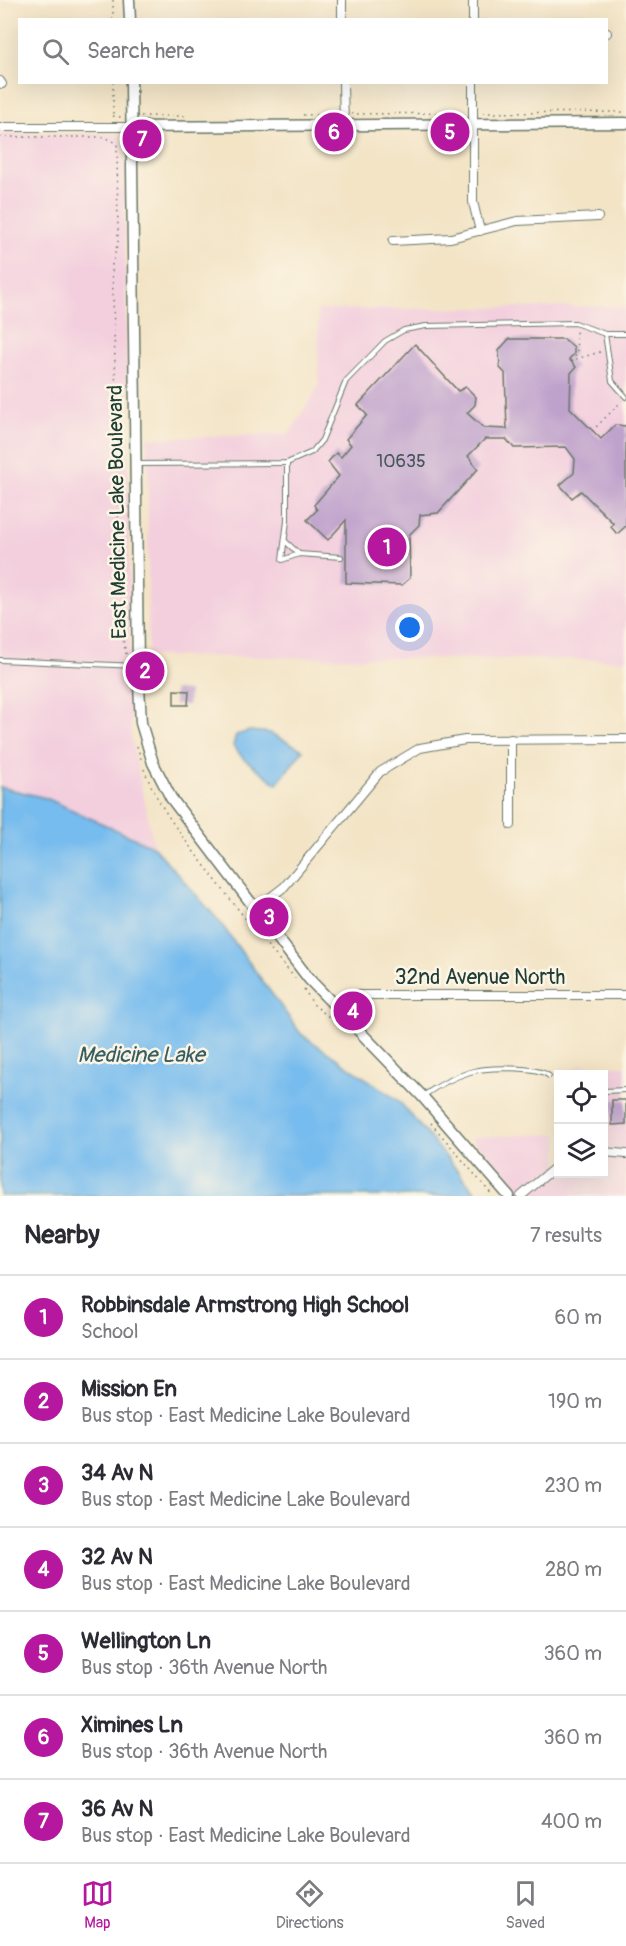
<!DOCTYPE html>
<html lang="en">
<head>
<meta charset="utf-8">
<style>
	:root { --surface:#fff; --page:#f2f2f3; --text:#2b2b33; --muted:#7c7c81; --line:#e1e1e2; --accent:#b5179e }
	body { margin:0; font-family:Pangolin,sans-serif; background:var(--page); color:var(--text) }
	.controls { position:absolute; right:18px; bottom:18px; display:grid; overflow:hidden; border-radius:0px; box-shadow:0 6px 24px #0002 }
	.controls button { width:54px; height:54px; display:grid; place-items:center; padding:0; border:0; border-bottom:2px solid var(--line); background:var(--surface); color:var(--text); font:30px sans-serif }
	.you { position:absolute; left:410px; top:628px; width:21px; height:21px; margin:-15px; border:4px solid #fff; border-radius:50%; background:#1a73e8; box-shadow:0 0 0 9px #1a73e833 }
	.badge { display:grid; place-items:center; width:39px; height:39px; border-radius:50%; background:var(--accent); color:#fff; font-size:20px; font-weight:700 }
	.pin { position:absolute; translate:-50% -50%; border:3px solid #fff; box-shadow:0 2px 6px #0006 }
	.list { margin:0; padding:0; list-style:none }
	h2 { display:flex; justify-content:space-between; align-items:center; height:78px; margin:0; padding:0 24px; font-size:26px }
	h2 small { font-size:20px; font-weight:400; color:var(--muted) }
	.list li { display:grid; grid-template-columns:39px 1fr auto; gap:18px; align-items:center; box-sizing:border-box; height:84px; padding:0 24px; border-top:2px solid var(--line) }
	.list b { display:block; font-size:22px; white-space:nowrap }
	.list p { margin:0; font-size:20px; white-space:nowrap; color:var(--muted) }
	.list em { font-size:20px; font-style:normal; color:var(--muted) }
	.icon { flex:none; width:33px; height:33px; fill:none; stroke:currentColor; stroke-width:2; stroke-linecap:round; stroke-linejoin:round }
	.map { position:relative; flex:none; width:626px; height:1196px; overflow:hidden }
	.search { position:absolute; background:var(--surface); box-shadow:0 6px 24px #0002; left:18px; right:18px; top:18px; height:66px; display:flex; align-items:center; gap:15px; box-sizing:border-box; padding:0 21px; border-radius:0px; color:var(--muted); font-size:22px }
	.sheet { height:666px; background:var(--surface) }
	nav { display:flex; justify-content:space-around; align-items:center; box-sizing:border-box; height:84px; border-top:2px solid var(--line); background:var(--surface); font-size:16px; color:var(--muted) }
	nav a { display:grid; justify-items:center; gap:3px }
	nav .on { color:var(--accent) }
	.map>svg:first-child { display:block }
	.built { fill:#f3cfde }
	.water { fill:#77bcee; stroke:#4b7c91; stroke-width:1.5 }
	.building { fill:#bfa2cc }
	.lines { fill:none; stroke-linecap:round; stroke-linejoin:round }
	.lane-casing { stroke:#697767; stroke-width:6 }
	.street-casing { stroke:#697767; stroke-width:10 }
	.secondary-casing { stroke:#697767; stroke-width:13 }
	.path { stroke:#697767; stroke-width:1.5; stroke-dasharray:1.5 4.5; stroke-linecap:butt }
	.lane { stroke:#fff; stroke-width:4 }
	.street { stroke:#fff; stroke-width:8 }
	.secondary { stroke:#fff; stroke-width:10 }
	.labels { text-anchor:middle; stroke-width:5; stroke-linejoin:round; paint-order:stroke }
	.number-label { font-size:18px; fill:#47565a }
	.street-label { font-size:21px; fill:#1f3d34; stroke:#fcf5e5 }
	.water-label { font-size:22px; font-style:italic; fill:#355d62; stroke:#fcf5e5 }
</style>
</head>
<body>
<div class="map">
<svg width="626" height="1196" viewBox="0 0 626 1196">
	<rect width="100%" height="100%" fill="#fcf5e5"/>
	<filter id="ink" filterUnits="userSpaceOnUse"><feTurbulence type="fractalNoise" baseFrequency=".0167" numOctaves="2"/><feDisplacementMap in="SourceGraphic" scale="12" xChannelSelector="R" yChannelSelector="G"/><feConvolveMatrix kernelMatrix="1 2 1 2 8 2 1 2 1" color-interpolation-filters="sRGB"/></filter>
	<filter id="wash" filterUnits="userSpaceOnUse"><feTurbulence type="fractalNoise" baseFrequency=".008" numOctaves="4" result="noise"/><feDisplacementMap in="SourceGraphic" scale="24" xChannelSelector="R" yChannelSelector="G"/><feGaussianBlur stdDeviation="1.35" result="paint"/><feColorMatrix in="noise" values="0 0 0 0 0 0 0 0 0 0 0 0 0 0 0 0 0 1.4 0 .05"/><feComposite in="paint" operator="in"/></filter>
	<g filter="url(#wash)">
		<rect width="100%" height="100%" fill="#f3e4c6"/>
		<g class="built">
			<path d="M0,134H115L122,138L124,145L131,737L154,847L46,798L0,787Z"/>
			<path d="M626,306V660L148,656V438L289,434L319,386L318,310Z"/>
			<path d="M578,1066H626V1196H521L470,1137L558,1134V1174H604V1074H578Z"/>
		</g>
		<g class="water">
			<path d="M250,731L270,733L303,750L277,784L243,758L233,746L236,735Z"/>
			<path d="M0,787L46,798L154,847L219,921L301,1034L399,1101L479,1196H0Z"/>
		</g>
		<g id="blocks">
			<g class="building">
				<path d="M509,339H564L574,347V354L569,359L576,367L571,373L570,408L601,439L615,425L626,426V526L617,534L611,527L613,523L581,491L572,498L560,485L574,473L575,459L566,447L514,448L506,439H485L468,456L478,469L438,513L420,515L419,525L409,535L410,578L402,585L346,583V520L328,540L307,520L317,510L314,505L339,476L328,462L336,453L341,457L351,445L346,439L367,415L358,405L415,344L458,391L466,387L476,397L475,405L467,413L484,428L507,429L505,373L500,368L499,350Z"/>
				<path d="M174,690L189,691L188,705H174Z"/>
				<path d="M612,1100H626V1124L612,1125Z"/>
			</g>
		</g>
	</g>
	<g filter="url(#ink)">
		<use href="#blocks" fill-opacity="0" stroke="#697767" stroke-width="1.5"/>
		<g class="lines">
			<g class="lane-casing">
				<g id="lane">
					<path d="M626,334H605L612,381L626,397"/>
					<path d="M287,463V521L282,560L299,554L341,557"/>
					<path d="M136,464L287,463L312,452L322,440L346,381L385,341L404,330L426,326L575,323L605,334"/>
					<path d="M285,541L299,554"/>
					<path d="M0,660L137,666"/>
					<path d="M604,1091L626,1090"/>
					<path d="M423,1096C437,1086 454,1077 470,1072C485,1067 538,1066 549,1076"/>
				</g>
			</g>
			<g class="street-casing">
				<g id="street">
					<path d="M473,0V20"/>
					<path d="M342,20V0"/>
					<path d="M606,33H607"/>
					<path d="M0,81L2,84"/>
					<path d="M343,82L344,126"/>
					<path d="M473,82V202L480,231"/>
					<path d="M0,127H132"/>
					<path d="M393,241L451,238L517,221L598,217"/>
					<path d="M511,739V825"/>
					<path d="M254,910L284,887L380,772L420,748L465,740L626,739"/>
					<path d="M337,1007L357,995H626"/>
					<path d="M604,1152L626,1154"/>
					<path d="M521,1196L558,1165"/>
				</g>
			</g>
			<g class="secondary-casing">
				<g id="secondary">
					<path d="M129,0L130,20"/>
					<path d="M131,82L138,666L141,723L153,763L171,798L309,979L422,1096L509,1196"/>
					<path d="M132,127L626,123"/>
				</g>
			</g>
			<g class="path">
				<path d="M113,0V20"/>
				<path d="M113,82V115"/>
				<path d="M483,113L626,112"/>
				<path d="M351,114L463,113"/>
				<path d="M303,115L334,114"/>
				<path d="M113,116L121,117"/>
				<path d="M141,116H187"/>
				<path d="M0,137H104L117,143L118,242L112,265L119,492L116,608L127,658"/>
				<path d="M576,359L600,352"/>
				<path d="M572,362L577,353L576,329"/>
				<path d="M592,431L619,404"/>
				<path d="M137,746L141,759"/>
				<path d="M144,769C158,807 184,839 208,870C236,907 264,943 295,978"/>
				<path d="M304,989L313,1004L340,1026"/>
				<path d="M431,1123L493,1196"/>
			</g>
			<use href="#lane" class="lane"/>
			<use href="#street" class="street"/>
			<use href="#secondary" class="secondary"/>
		</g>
	</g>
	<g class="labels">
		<g class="number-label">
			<text x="401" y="467">10635</text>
		</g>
		<g class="street-label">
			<text transform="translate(117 512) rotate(-91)" y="7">East Medicine Lake Boulevard</text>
			<text x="480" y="984">32nd Avenue North</text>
		</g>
		<g class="water-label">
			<text x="141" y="1062">Medicine Lake</text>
		</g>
	</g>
</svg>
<div class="controls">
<button><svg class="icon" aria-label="locate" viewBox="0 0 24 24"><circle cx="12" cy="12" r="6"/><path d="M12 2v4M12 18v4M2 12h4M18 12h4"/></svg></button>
<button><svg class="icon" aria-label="layers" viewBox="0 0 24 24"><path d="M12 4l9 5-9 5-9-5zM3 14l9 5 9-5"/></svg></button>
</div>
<div class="you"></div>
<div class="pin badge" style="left:387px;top:547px">1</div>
<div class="pin badge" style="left:145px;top:671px">2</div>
<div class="pin badge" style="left:269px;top:917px">3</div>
<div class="pin badge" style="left:353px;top:1011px">4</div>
<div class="pin badge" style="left:450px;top:132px">5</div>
<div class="pin badge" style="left:334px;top:132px">6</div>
<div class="pin badge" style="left:142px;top:139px">7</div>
<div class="search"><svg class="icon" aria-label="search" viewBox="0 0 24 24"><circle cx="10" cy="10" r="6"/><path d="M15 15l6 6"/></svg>Search here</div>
</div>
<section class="sheet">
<h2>Nearby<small>7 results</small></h2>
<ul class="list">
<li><span class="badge">1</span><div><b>Robbinsdale Armstrong High School</b><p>School</p></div><em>60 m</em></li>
<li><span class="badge">2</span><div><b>Mission En</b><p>Bus stop · East Medicine Lake Boulevard</p></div><em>190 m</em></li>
<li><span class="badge">3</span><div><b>34 Av N</b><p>Bus stop · East Medicine Lake Boulevard</p></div><em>230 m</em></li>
<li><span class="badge">4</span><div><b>32 Av N</b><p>Bus stop · East Medicine Lake Boulevard</p></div><em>280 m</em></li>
<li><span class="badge">5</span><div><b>Wellington Ln</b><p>Bus stop · 36th Avenue North</p></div><em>360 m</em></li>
<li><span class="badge">6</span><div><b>Ximines Ln</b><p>Bus stop · 36th Avenue North</p></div><em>360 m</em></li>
<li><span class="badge">7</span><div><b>36 Av N</b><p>Bus stop · East Medicine Lake Boulevard</p></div><em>400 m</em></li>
</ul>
</section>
<nav>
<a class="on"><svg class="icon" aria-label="map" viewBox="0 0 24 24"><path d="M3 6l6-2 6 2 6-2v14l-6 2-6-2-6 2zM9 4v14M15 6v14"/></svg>Map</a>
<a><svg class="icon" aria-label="directions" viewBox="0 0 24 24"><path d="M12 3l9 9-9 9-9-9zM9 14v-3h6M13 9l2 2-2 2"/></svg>Directions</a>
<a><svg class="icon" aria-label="saved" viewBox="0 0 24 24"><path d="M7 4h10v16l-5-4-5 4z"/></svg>Saved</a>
</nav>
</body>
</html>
